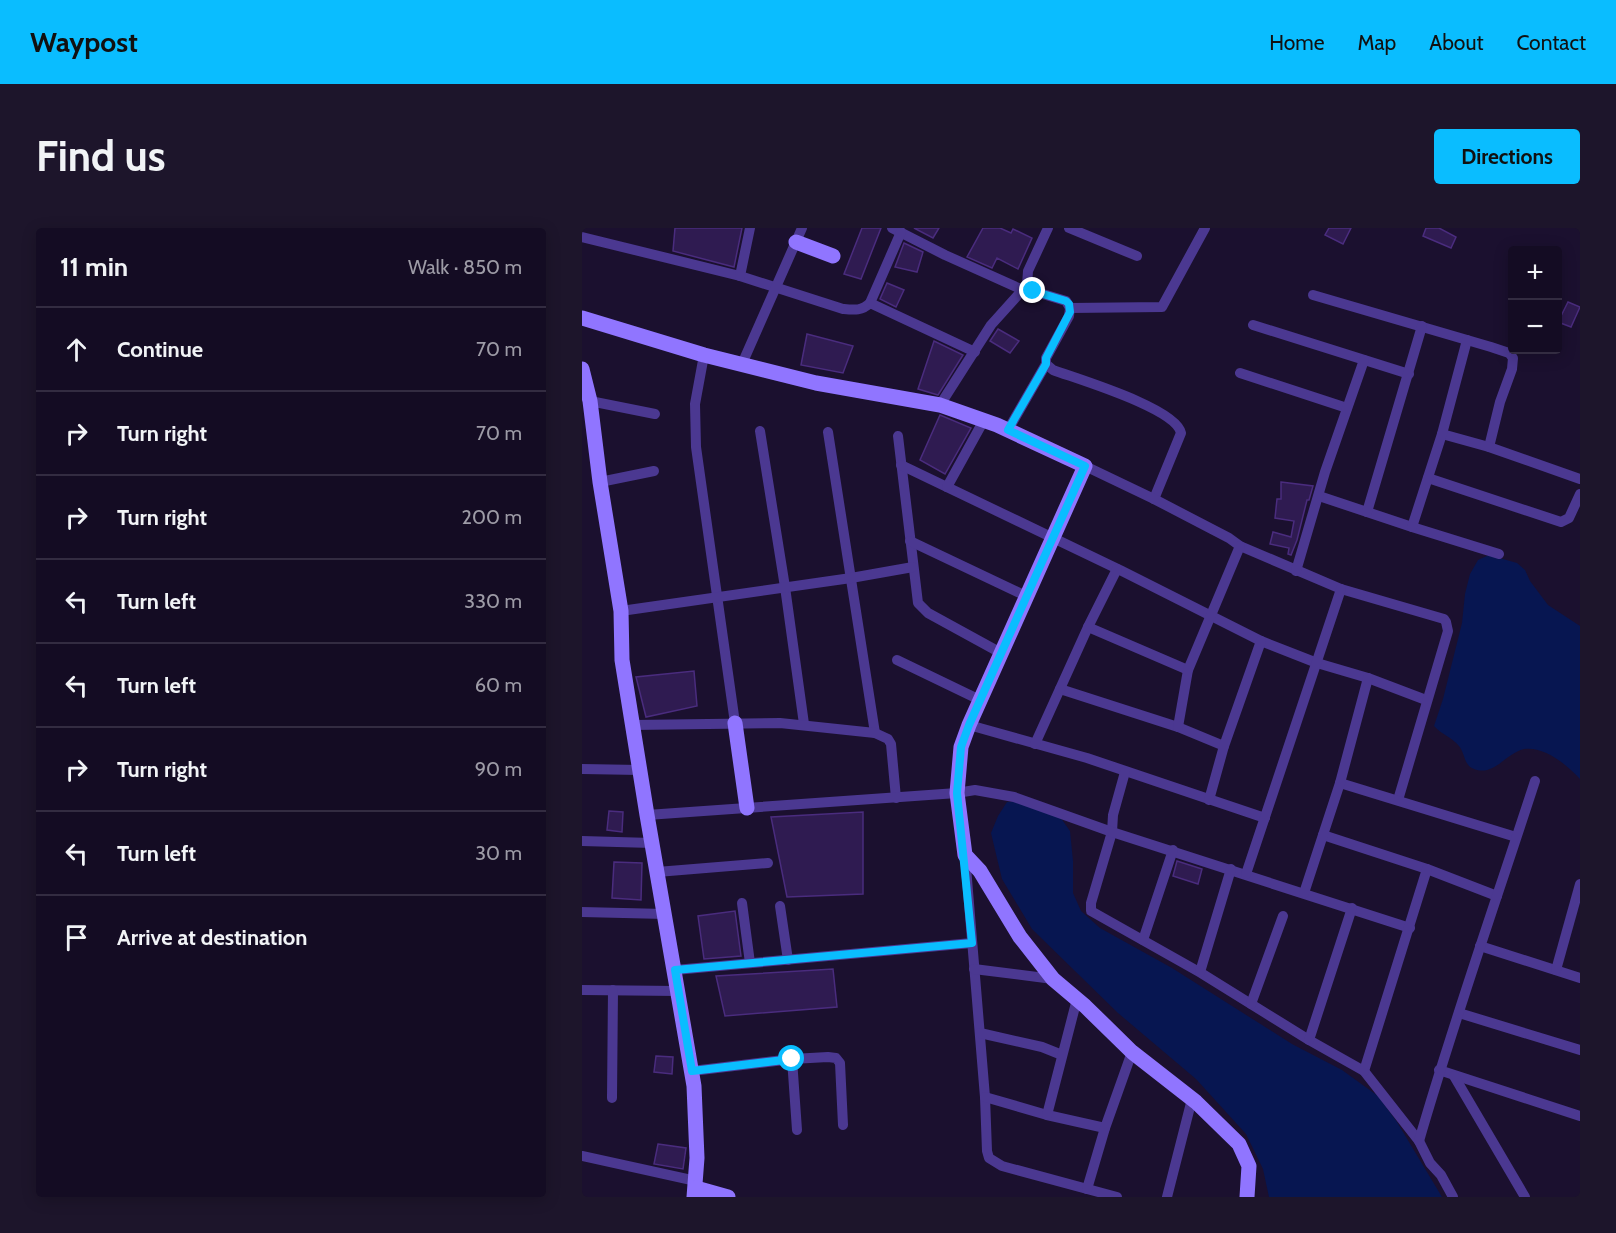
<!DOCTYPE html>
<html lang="en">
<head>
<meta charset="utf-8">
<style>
	:root { --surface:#140c23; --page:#1d152b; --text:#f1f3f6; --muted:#9d9ba6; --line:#332c41; --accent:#0abdff }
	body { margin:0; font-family:Cabin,sans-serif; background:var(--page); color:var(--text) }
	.controls { position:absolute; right:18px; top:18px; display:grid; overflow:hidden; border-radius:6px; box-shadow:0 3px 15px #0003 }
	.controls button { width:54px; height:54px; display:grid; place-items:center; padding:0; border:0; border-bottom:2px solid var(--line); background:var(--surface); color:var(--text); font:30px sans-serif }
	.stop { position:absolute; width:18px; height:18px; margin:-14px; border:4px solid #0abdff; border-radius:50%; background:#fff }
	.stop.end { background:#0abdff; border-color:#fff; box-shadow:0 2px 6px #0008 }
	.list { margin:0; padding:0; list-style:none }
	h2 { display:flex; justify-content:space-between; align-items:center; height:78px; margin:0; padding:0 24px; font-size:26px }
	h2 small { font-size:20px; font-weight:400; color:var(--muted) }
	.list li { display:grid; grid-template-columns:39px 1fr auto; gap:18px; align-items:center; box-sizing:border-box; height:84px; padding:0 24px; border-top:2px solid var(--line) }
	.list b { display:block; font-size:22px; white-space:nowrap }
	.list em { font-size:20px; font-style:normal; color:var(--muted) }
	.icon { flex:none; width:33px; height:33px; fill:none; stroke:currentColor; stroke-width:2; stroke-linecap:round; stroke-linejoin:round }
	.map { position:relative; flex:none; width:998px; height:969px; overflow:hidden; border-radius:6px }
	header { display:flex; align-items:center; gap:36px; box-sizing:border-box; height:84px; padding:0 30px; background:var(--accent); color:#111 }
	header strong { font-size:28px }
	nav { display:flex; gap:33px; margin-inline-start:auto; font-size:21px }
	.intro { display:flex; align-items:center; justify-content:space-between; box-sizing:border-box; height:144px; padding:0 36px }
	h1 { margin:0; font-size:42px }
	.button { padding:15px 27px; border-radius:6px; background:var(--accent); color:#111; font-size:21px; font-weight:700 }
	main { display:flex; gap:36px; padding:0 36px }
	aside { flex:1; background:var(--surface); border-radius:6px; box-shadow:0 3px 15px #0003 }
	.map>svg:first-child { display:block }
	.water { fill:#071651 }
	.building { fill:#2f1b51; stroke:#4a2c7e; stroke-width:1.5 }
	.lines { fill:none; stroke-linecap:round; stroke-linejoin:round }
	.street { stroke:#4b3891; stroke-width:10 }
	.secondary { stroke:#9075ff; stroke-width:15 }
	.route { stroke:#0abdff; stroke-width:8 }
</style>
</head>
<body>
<header>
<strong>Waypost</strong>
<nav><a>Home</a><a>Map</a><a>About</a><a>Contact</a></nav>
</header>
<div class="intro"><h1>Find us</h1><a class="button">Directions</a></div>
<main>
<aside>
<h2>11 min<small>Walk · 850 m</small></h2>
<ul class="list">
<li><svg class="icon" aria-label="ahead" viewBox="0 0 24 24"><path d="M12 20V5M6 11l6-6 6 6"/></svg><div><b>Continue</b></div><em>70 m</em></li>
<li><svg class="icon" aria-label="right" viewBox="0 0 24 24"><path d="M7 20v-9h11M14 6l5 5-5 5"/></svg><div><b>Turn right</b></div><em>70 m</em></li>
<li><svg class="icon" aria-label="right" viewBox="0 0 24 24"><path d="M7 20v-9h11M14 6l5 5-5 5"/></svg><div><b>Turn right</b></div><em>200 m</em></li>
<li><svg class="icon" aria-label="left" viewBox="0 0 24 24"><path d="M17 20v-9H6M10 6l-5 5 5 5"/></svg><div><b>Turn left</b></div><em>330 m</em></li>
<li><svg class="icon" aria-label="left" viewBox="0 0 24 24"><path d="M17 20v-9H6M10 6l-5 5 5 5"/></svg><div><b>Turn left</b></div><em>60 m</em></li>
<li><svg class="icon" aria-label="right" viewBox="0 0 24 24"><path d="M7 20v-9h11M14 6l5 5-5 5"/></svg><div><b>Turn right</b></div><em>90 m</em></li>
<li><svg class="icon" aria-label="left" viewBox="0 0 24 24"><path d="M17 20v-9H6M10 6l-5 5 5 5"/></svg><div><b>Turn left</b></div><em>30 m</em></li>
<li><svg class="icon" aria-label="arrive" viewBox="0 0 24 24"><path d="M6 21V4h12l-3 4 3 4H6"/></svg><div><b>Arrive at destination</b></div></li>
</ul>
</aside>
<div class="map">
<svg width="998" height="969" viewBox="0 0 998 969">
	<rect width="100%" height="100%" fill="#1b102f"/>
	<g class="water">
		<path d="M907,327L935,335L943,342L948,353L966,377L998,398V551C985,537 963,518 942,521C924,525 912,549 892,541C882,538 883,525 877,518C871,510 859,506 852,498L861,471L880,395L883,366L888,346L896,332Z"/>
		<path d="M439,573L476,586L488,603L491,633V665L499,683L518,700L590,740L710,816L760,842L796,868L815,894L860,969H687L681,941L664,906L614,851L536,785L450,701L420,651L409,605L416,588L425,574Z"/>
	</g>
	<g class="building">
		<path d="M93,0H160L152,39L91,23Z"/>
		<path d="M280,0H299L279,51L262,46Z"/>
		<path d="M332,0H357L351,10Z"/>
		<path d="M401,0H418L429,5L431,1L450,10L436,41L415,30L410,40L385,29Z"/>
		<path d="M747,0H769L761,16L743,7Z"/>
		<path d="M844,0H857L874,9L869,20L841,8Z"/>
		<path d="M322,15L341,24L335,44L313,39Z"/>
		<path d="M305,55L322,62L314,79L298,71Z"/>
		<path d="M986,74L998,79L989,99L976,94Z"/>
		<path d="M416,101L437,113L428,125L408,113Z"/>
		<path d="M225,106L271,118L261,145L219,137Z"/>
		<path d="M352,113L381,127L356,167L336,161Z"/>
		<path d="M358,187L389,200L363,246L338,232Z"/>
		<path d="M699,254L731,258L727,272H725L715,312L709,327L706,326L707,320L688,316L691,304L709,309L712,293L693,290L695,271H699Z"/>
		<path d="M112,443L115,478L64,489L54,449Z"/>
		<path d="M27,583L41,584L40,604L25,602Z"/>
		<path d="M281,584V666L205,669L189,589Z"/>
		<path d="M595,633L620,641L616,656L591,648Z"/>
		<path d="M32,634L60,635L59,672L30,670Z"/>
		<path d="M153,683L159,728L122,731L116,688Z"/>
		<path d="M251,741L255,779L143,788L134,748Z"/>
		<path d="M74,828L91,829L90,846L72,844Z"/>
		<path d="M76,916L104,920L101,941L72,936Z"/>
	</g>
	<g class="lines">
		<g class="street">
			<path d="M310,0L363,27L441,62"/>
			<path d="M466,0L446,43L445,57L451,63L484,73L488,80L487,88L464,130V136L471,142C495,151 594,180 599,205L572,271"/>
			<path d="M487,0L555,28"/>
			<path d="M0,9L158,48L261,81C272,82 280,83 288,75L319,4"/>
			<path d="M158,48L168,0"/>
			<path d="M731,67L909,119L927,125L931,130L930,141L918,174L907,219"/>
			<path d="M288,75L393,124"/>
			<path d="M488,80L580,79L623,0"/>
			<path d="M671,97L827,146"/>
			<path d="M122,127L113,176L114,219L153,495"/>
			<path d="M160,136L220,0"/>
			<path d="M658,145L765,180"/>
			<path d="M8,173L73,186"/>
			<path d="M358,177L409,97L445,57"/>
			<path d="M426,202L464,136"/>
			<path d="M178,203L203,359L222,496"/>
			<path d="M246,204L293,505"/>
			<path d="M860,206L907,219L998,251"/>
			<path d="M316,208L336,375L346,385L419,425"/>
			<path d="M319,237L540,343L679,413L735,435L786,450L844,472"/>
			<path d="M503,238L572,271L647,310L658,318L759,361L862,391L864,394L866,403L816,572"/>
			<path d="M846,250L979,294L987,290L998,266"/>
			<path d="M18,254L72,243"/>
			<path d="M365,259L402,192"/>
			<path d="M737,268L830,299L917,326"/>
			<path d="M785,284L840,98"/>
			<path d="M830,299L860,206L885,112"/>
			<path d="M328,313L444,368"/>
			<path d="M714,343L743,244L782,132"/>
			<path d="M39,383L269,350L331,339"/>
			<path d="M506,399L606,442"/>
			<path d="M315,432L398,472"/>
			<path d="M478,461L596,499L642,518"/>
			<path d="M51,497L198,495L293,505L306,511L309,516L314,570"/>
			<path d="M387,497L505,530L683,590"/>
			<path d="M596,499L606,442L658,318"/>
			<path d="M453,516L506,399L535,341"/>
			<path d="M0,541L58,542"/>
			<path d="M543,544L531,587L530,604L509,675V683L619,745L727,812L782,843L837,913L848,935L859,947L871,969"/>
			<path d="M758,555L934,609"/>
			<path d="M627,572L642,518L679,413"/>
			<path d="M65,587L375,565L393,562L432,569L530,604L828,700"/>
			<path d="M741,607L845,641L915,668"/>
			<path d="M0,613L70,615"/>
			<path d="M383,627L403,869L405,923L407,930L420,938L535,969"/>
			<path d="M75,644L186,635"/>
			<path d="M664,646L759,361"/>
			<path d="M722,665L758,555L786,450"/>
			<path d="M160,675L168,735"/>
			<path d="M198,678L206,732"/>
			<path d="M0,684L83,686"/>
			<path d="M561,712L591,622"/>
			<path d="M898,718L998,750"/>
			<path d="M392,741L471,751"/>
			<path d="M93,742L390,715"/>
			<path d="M974,742L998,656"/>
			<path d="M618,744L649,641"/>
			<path d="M0,762L96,763"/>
			<path d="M669,776L701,688"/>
			<path d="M877,785L998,822"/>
			<path d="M398,805L460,819L480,827"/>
			<path d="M727,812L770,680"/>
			<path d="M210,831L215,902"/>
			<path d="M857,842L998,888"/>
			<path d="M110,843L210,831L246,829L254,830L258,835L261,897"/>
			<path d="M782,843L845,641"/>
			<path d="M872,848L943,969"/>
			<path d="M403,869L465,887L523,900"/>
			<path d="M30,870L31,762"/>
			<path d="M465,887L495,771"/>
			<path d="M837,913C872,792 914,673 953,553"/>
			<path d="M0,928L114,953"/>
			<path d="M505,961L523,900L550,824"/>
			<path d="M585,969L610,871"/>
		</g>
		<g class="secondary">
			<path d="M214,14L251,28"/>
			<path d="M0,90L122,127L234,155L358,177L415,197L503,238L387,497L379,519L375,565L383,627L398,643L438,709L471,751L503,778L550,824L614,874L657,916L667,938L665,969"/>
			<path d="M0,141L8,173L18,254L39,383L40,432L65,587L112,858L115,930L112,969"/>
			<path d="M153,495L165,580"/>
			<path d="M114,960L146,969"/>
		</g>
	</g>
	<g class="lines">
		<path class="route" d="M210,831L110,843L93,742L390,715L375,565L379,519L387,497L503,238L426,202L464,136V130L488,84L487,76L484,73L451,63"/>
	</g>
</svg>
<div class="controls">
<button>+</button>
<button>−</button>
</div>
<div class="stop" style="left:210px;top:831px"></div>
<div class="stop end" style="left:451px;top:63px"></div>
</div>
</main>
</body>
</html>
